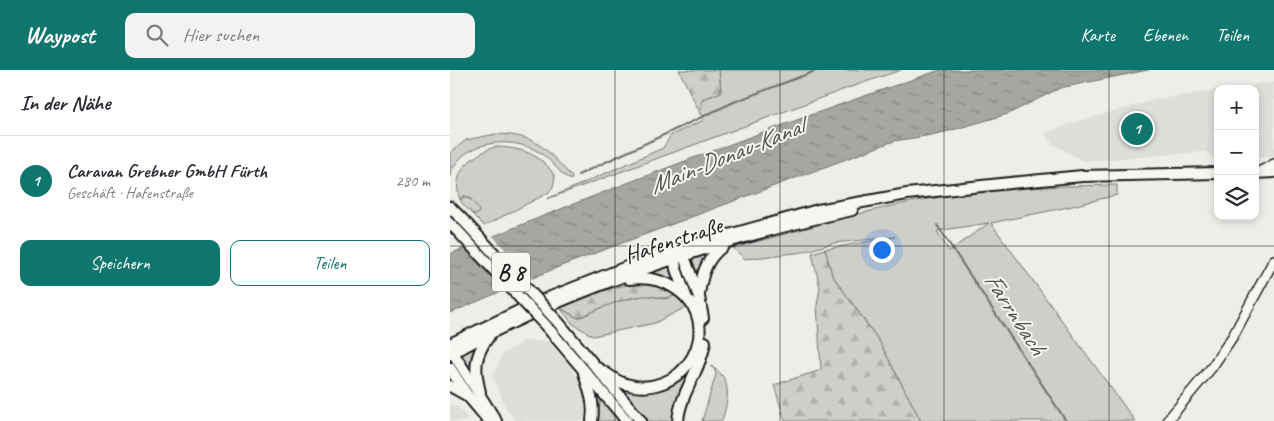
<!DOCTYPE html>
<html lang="de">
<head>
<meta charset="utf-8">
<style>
	:root { --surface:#fff; --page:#f2f2f3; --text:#2b2b33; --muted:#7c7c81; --line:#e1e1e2; --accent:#0f766e }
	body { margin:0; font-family:Caveat,sans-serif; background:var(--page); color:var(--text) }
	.controls { position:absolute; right:15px; top:15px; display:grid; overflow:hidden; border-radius:10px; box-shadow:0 2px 8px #0003 }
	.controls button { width:45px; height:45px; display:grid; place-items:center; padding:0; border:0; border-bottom:1px solid var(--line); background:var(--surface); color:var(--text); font:25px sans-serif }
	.you { position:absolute; left:431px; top:179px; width:18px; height:18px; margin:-12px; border:4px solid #fff; border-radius:50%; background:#1a73e8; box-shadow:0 0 0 8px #1a73e833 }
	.badge { display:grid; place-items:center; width:32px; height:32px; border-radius:50%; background:var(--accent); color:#fff; font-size:16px; font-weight:700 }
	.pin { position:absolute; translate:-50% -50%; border:2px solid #fff; box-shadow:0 1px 5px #0006 }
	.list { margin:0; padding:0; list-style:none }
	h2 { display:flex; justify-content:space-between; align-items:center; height:65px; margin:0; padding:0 20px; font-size:21px }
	h2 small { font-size:16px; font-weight:400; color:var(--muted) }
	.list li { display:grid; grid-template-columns:32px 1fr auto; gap:15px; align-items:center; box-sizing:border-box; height:90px; padding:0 20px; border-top:1px solid var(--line) }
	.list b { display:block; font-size:19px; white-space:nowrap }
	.list p { margin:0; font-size:16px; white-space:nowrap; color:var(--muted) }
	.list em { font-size:16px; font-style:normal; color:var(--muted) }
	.actions { display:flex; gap:10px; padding:15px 20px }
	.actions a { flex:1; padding:11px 0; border:1px solid var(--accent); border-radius:10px; text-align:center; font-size:18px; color:var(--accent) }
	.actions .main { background:var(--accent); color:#fff }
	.icon { flex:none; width:28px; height:28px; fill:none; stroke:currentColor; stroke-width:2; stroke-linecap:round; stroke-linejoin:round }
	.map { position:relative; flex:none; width:824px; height:351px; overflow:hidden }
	header { display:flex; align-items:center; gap:30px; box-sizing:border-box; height:70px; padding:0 25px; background:var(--accent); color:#fff }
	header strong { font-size:24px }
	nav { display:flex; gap:28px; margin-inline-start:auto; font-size:18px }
	.search { width:350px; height:45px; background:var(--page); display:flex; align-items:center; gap:12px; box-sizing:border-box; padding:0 18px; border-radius:10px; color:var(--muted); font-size:19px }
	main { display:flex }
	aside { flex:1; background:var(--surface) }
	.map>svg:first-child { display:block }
	.built { fill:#ddddda }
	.grass { fill:#cececb; stroke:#757574; fill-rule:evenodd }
	.forest { fill:url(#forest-firs); stroke:#757574 }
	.water { fill:url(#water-ripples); stroke:#6f6f6d }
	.pier { fill:#edede9 }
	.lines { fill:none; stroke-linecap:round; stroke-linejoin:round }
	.stream { stroke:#6f6f6d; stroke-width:2 }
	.minor-casing { stroke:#1c1c1c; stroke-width:12 }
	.major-casing { stroke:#1c1c1c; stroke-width:14 }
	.minor { stroke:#f6f6f2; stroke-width:9 }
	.major { stroke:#f6f6f2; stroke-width:10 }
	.major-bridge-casing { stroke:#1c1c1c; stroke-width:14; stroke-linecap:butt }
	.major-bridge { stroke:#f6f6f2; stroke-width:10 }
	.grid { fill:none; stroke:#1c1c1c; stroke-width:1; stroke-opacity:0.55 }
	.labels { text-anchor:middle; stroke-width:4; stroke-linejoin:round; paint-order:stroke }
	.shield { fill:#f6f6f2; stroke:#5d5d5c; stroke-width:1 }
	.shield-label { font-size:22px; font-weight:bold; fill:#1c1c1c }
	.street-label { font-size:24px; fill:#1c1c1c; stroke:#f6f6f2 }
	.water-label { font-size:25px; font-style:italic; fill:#535352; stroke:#f6f6f2 }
</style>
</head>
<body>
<header>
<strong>Waypost</strong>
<div class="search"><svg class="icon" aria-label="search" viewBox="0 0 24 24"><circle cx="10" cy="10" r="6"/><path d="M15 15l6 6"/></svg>Hier suchen</div>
<nav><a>Karte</a><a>Ebenen</a><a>Teilen</a></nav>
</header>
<main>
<aside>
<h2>In der Nähe<small></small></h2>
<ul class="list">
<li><span class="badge">1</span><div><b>Caravan Grebner GmbH Fürth</b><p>Geschäft · Hafenstraße</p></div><em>280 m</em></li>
</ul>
<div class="actions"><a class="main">Speichern</a><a>Teilen</a></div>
</aside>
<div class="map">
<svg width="824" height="351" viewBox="0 0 824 351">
	<defs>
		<pattern id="forest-firs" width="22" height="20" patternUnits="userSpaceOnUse" patternTransform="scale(1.25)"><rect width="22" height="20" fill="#cececb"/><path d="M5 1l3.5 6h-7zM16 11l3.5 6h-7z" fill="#b0b0ae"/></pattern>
		<pattern id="water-ripples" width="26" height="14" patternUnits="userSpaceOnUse" patternTransform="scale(1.25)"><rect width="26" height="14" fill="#a6a6a3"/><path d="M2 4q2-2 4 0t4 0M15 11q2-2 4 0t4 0" fill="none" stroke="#868684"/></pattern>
	</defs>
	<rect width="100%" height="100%" fill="#edede9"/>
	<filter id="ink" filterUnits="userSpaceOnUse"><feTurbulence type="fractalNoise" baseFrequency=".02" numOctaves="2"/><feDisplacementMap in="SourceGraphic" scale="10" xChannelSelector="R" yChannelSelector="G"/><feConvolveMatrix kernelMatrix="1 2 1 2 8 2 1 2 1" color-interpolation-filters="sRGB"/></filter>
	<g filter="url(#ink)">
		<g class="built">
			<path d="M824,12V86L805,88V19H775Z"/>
			<path d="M768,20V90H765L755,82L633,91L603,74L594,64L619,54L708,29Z"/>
			<path d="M74,271H97L121,297L134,321L139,341L135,351H66L55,336L43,306L52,285Z"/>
			<path d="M0,334L9,338L19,351H0Z"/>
		</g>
		<g class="grass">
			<path d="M269,0H451L398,18L97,129L213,78L221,65L254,50L250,43L253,29L271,22Z"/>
			<path d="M46,64C88,65 95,78 122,107L121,110C110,105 101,89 89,82C61,65 9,70 0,107V83L16,70Z"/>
			<path d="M44,77C69,77 93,84 105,107L103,117L98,123L34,156L22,144L26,145L21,129L14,125L10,130C0,101 22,86 44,77Z"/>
			<path d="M667,115V125L618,137L541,153L685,351H471L429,271L382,205L375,179L445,167L384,173L353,182L295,189L283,178C334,165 385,149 437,137C512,120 591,116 667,115ZM539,153L499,181L487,161Z"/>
			<path d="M246,184L255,192L247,207L240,188Z"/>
			<path d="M219,194L229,214L195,205L196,202Z"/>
			<path d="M196,225L215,229L224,226L230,227L238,236L205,253L143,266L123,254L110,238L128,248L165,232Z"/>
			<path d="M28,276L22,303L11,288V285Z"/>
			<path d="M260,296C284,308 278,330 272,351H252L266,304L264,298Z"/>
			<path d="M233,306L237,307L238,310L225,351H197L172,320L173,317C196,321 214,321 233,306Z"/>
			<path d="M151,329H154L172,351H145Z"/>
		</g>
		<g class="forest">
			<path d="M229,0H269L271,22L253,29L250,43L254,50L252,47Z"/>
			<path d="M14,127C21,128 28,136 29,142L26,145L21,143L11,132V129Z"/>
			<path d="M375,179L382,205L429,271L471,351H335L324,315L371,300L367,235L370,218L362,183Z"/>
			<path d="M179,214C196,214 209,215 225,223L224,226C210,231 207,225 194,226C171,228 149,239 128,248L110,238L156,220Z"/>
		</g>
		<path class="water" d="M490,0H698L610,18L558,44L499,61L476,66L444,71L111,196L0,243V184C161,117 325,56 490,0Z"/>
		<path class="pier" d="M41,164L83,210L58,221L14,175Z"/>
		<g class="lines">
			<g class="stream">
				<path d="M128,105L284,32L368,0"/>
				<path d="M487,155L616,351"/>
			</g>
			<g class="minor-casing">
				<g id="minor">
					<path d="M809,102L824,94"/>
					<path d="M717,351L762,297L783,266L824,190"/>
				</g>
			</g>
			<g class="major-casing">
				<g id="major">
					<path d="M805,103L824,102"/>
					<path d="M0,137L14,151"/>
					<path d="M232,181L249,227L253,248"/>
					<path d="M224,185L226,199L236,226"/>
					<path d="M249,224C252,204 256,189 273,176"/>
					<path d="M108,252L191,351"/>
					<path d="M97,257L177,351"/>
					<path d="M0,274L83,234L207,185L368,140L457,124L560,113L632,106L768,103"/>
					<path d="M0,278L46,351"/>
					<path d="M0,284C125,216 264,171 402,140"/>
					<path d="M0,298L17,325"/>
					<path d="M147,298C155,302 162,308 170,312C233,337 282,253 223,217C210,209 194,207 179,209"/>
					<path d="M134,303C139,320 145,333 142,351"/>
					<path d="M0,316L18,326L39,351"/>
					<path d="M30,322C24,299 24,286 39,266"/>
					<path d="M228,351C230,323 251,300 255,272"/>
				</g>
			</g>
			<use href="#minor" class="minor"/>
			<use href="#major" class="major"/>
			<g class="major-bridge-casing">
				<g id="major-bridge">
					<path d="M14,151L108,252"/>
					<path d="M3,156L97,257"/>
				</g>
			</g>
			<use href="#major-bridge" class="major-bridge"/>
		</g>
	</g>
	<path class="grid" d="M165,0V351M330,0V351M494,0V351M659,0V351M0,176H824"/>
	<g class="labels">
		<rect class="shield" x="42" y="182.5" width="38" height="39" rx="4"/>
		<g class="shield-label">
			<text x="61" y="210">B 8</text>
		</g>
		<g class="street-label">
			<text transform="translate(223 170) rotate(-18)" y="8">Hafenstraße</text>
		</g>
		<g class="water-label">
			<text transform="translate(276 85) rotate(-22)" y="9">Main-Donau-Kanal</text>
			<text transform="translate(566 243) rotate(57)" y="9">Farrnbach</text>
		</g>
	</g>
</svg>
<div class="controls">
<button>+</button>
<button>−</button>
<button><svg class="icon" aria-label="layers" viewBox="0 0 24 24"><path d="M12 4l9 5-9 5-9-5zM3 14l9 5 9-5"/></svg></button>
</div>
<div class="you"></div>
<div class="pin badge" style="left:687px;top:59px">1</div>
</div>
</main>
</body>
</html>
